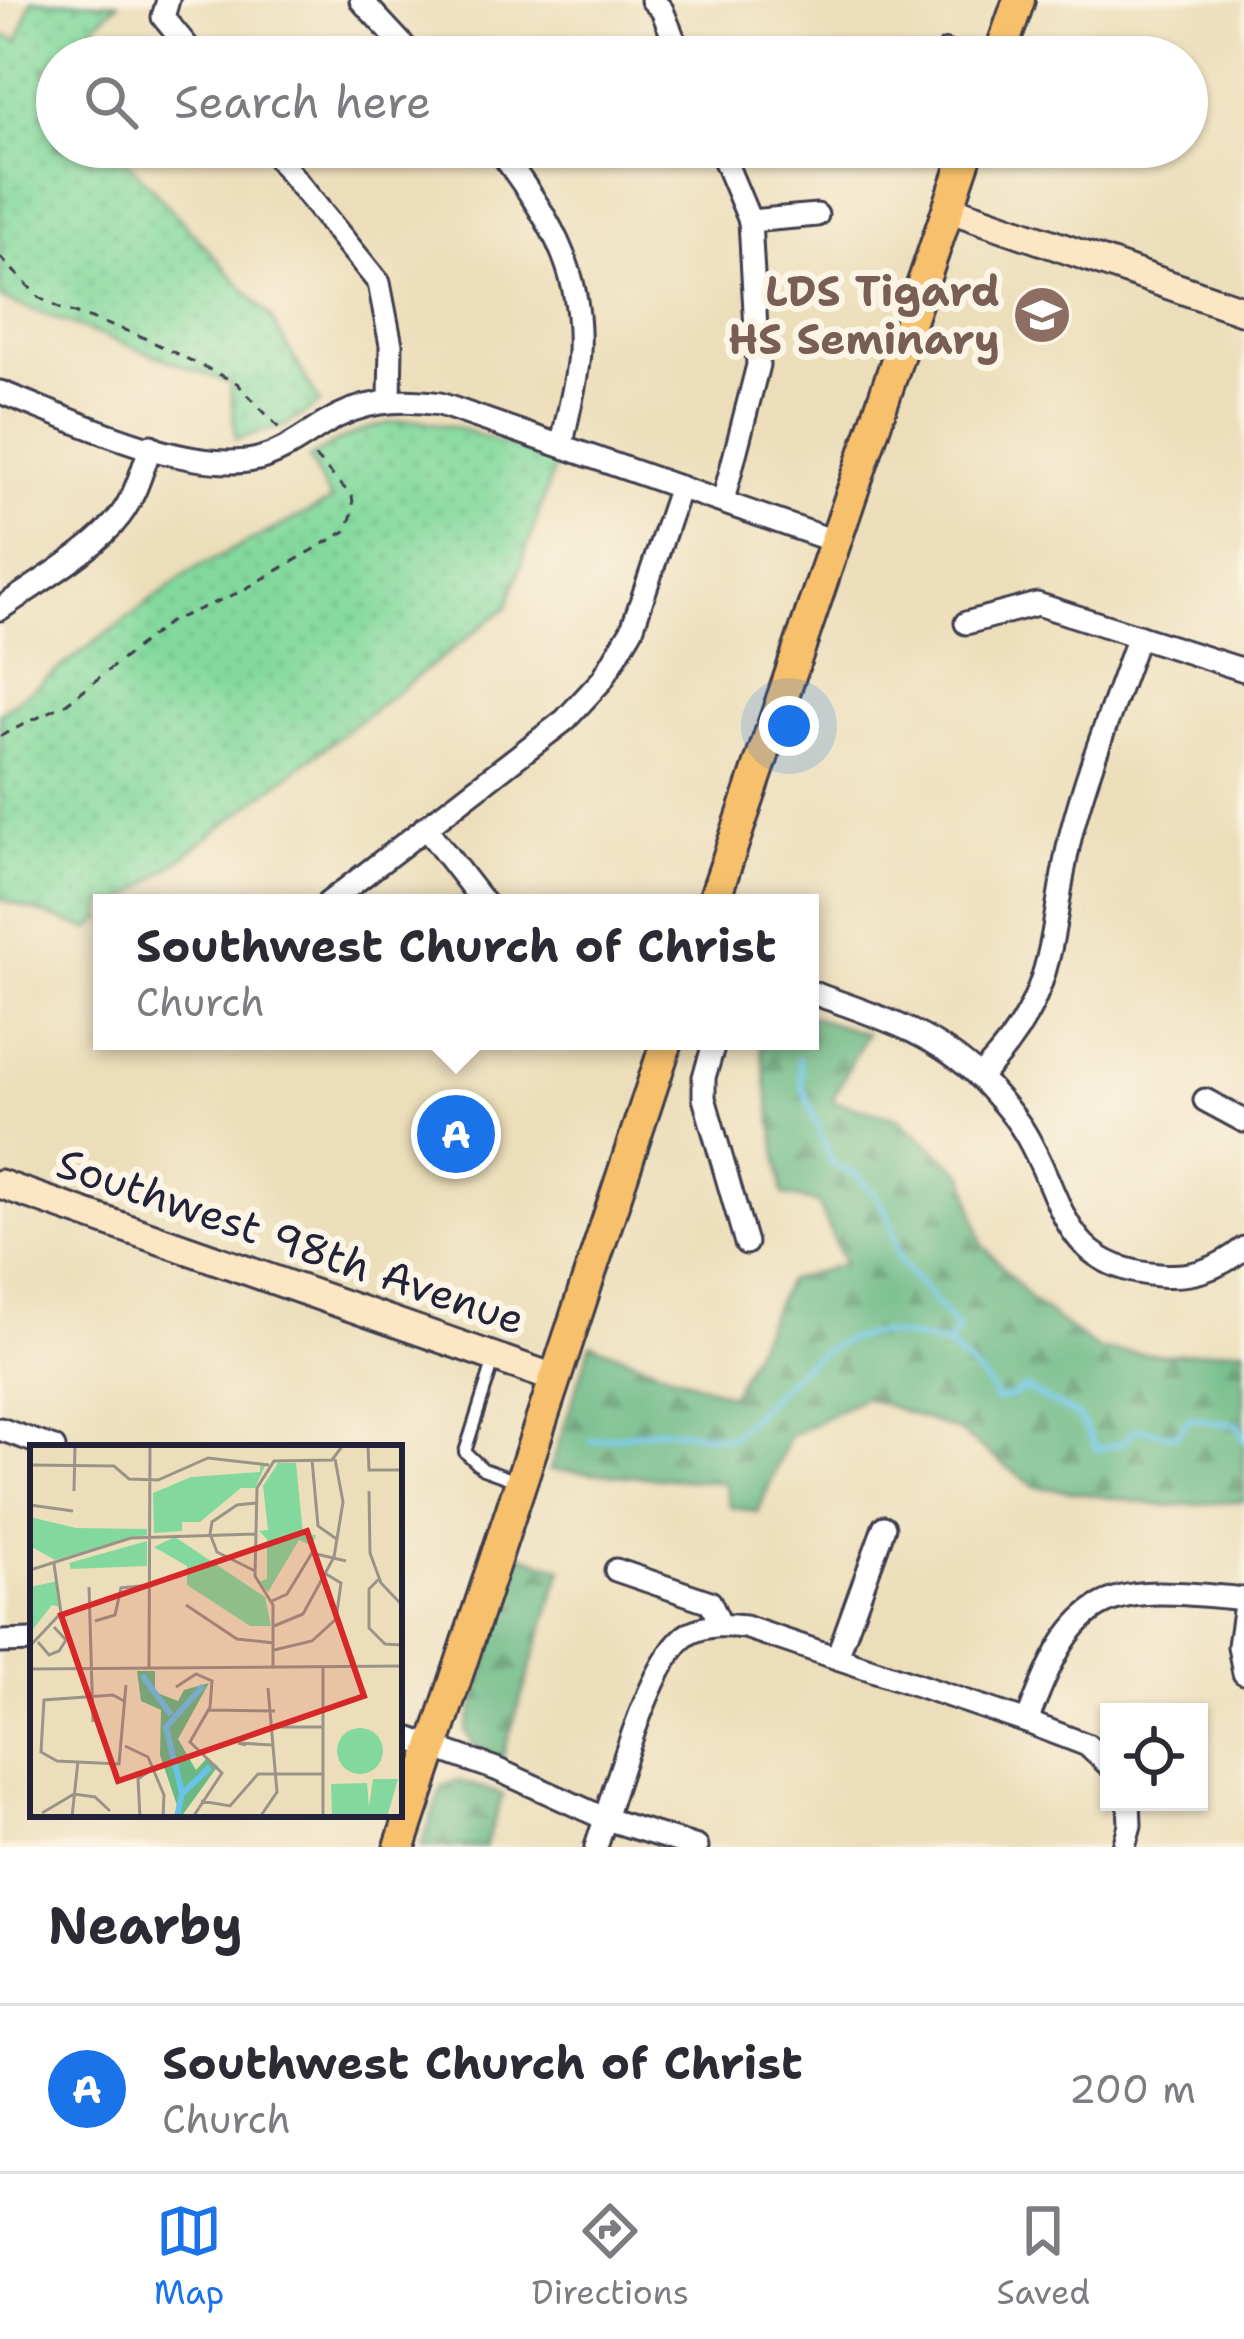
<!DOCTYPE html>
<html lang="en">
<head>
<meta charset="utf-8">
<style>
	:root { --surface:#fff; --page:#f2f2f3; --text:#2b2b33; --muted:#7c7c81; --line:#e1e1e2; --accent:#1a73e8 }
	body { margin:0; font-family:"Shantell Sans",sans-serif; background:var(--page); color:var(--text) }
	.controls { position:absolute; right:36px; bottom:36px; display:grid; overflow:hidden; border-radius:0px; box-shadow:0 3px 9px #0004 }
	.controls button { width:108px; height:108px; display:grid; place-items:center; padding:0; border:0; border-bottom:3px solid var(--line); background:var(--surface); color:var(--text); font:60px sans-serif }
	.you { position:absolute; left:789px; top:726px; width:42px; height:42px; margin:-30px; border:9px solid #fff; border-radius:50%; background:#1a73e8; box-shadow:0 0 0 18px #1a73e833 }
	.badge { display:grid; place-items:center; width:78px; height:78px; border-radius:50%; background:var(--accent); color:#fff; font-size:39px; font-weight:700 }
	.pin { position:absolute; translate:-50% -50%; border:6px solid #fff; box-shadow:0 3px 12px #0006 }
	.popup { position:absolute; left:93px; top:894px; width:726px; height:156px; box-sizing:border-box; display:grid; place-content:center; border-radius:0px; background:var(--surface); filter:drop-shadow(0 3px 9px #0005); font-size:39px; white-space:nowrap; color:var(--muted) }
	.popup b { font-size:45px; color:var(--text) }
	.popup::after { content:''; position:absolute; left:50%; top:100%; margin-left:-24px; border:24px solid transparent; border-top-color:var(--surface) }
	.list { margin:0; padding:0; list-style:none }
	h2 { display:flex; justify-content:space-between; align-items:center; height:156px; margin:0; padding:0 48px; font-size:51px }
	h2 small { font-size:39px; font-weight:400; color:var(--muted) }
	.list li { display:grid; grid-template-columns:78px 1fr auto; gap:36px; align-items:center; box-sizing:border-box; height:168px; padding:0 48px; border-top:3px solid var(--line) }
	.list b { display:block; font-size:45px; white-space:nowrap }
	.list p { margin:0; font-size:39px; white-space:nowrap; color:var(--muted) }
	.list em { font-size:39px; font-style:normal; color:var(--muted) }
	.icon { flex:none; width:66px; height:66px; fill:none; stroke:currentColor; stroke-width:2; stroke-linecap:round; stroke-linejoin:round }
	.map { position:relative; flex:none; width:1244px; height:1847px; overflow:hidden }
	.search { position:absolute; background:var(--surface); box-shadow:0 3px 9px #0004; left:36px; right:36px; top:36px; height:132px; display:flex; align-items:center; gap:30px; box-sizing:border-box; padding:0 42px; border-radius:66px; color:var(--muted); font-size:45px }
	.sheet { height:324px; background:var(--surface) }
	nav { display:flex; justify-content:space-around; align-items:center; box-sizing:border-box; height:168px; border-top:3px solid var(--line); background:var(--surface); font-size:33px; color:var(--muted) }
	nav a { display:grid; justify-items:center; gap:6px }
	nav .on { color:var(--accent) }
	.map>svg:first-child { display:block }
	.grass { fill:url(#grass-dots); stroke:#527e6c; stroke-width:3 }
	.forest { fill:url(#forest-firs); stroke:#466e60; stroke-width:3 }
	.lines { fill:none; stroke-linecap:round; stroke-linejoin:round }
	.stream { stroke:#68c3e6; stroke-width:6 }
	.lane-casing { stroke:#403e4e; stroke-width:16 }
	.street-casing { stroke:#403e4e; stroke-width:27 }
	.secondary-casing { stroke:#403e4e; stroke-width:33 }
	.primary-casing { stroke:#403e4e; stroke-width:36 }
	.path { stroke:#403e4e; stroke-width:3; stroke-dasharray:9 9; stroke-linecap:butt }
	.lane { stroke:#fff; stroke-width:10 }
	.street { stroke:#fff; stroke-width:21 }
	.secondary { stroke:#fce6c4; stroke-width:27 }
	.primary { stroke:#f7c06c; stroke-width:30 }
	.labels { text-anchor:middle; stroke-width:12; stroke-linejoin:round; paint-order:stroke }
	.education-label { font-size:42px; font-weight:bold; fill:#785e54; stroke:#fcf5e5; text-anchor:end }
	.street-label { font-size:42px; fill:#22223b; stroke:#fcf5e5 }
	.inset-river { fill:none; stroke:#68c3e6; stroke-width:6 }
	.inset-road { fill:none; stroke:#9b9387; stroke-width:3 }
	.view { fill:#d62828; fill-opacity:0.15; stroke:#d62828; stroke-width:6 }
	.inset-edge { fill:none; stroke:#22223b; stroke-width:6 }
</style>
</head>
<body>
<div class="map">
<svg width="1244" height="1847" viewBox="0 0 1244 1847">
	<defs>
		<pattern id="grass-dots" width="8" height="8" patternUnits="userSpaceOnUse" patternTransform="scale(3)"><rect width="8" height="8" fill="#83d99d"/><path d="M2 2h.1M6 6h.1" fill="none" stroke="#71ba88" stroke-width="1.8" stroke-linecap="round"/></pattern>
		<pattern id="forest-firs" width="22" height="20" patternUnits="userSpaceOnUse" patternTransform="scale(3)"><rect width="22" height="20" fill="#6ab984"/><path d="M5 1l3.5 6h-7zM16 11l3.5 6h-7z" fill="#57966d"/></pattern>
	</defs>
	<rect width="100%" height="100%" fill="#fcf5e5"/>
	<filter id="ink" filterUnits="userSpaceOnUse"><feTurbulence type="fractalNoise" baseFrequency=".00833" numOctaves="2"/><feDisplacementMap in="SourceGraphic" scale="24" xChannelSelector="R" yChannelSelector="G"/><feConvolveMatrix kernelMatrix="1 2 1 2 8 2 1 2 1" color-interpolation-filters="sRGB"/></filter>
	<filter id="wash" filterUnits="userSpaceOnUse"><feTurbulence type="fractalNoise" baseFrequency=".004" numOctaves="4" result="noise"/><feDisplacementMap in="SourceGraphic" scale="48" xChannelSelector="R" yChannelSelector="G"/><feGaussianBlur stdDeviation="2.7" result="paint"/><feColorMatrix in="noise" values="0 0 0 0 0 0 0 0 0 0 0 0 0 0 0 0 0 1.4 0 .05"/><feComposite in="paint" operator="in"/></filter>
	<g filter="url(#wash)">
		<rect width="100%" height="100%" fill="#ecdeba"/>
		<g class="grass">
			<path d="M32,0L118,3L44,71L57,85V147H114L271,318L320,403L285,426L236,439L230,383L0,298V35L18,40Z"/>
			<path d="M416,420L455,427L556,462L507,607L123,903H102V919L89,929L0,899V713L192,570L331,501L309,458C345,436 374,422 416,420Z"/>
		</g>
		<g class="forest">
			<path d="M810,1016L866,1034L832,1101L898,1118L965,1175L982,1244L1033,1302L1099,1350L1168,1355L1244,1348V1501L1164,1506L1034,1486L958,1431L864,1397L789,1437L758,1512L730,1507L724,1483L550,1470L591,1344L731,1396L787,1281L844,1264L818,1203L783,1195L760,1041H810Z"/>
			<path d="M521,1555L562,1569L502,1758L474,1746L466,1731Z"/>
			<path d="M458,1780L503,1795L485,1847H421L442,1787Z"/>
		</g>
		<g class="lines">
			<g class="stream">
				<path d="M799,1059L802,1085L832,1164L857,1175L874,1193L889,1217L899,1260L958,1329L948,1345C966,1365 987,1375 996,1400L1013,1396L1024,1388L1079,1417L1097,1449L1122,1443L1137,1428L1176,1436L1189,1418L1238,1425L1244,1440"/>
				<path d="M591,1441L662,1429L730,1438C775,1398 816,1333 882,1334C904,1335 927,1341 948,1345"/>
			</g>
		</g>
	</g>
	<g filter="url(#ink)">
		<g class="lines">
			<g class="lane-casing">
				<g id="lane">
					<path d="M945,46L976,57"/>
					<path d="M495,1357L465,1452L483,1469L517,1481"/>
				</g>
			</g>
			<g class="street-casing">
				<g id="street">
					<path d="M168,0L163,17L196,57"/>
					<path d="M361,0L414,57"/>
					<path d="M652,0L662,10L681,57"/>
					<path d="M269,147L379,283L391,345L390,400"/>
					<path d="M497,147C545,213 583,265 579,352C577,383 567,415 562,445"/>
					<path d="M719,147L750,221L758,365L723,501"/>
					<path d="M750,221L817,215"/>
					<path d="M0,392C69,418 187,476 258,459C284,452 301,438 324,424C360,401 398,398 440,404L834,541"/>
					<path d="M0,609C36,583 94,551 120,516C136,495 142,470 151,446"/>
					<path d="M966,623L1037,604L1244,670"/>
					<path d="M425,827L484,903"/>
					<path d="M328,903L565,720L602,680L632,629L680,487"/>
					<path d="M810,992C871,1014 935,1032 982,1080C996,1095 1012,1112 1023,1130C1065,1197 1058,1267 1159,1275C1192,1278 1218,1269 1244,1248"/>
					<path d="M715,1041L704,1077V1098L746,1243"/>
					<path d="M979,1077C1062,994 1047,933 1072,830C1089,764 1116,700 1138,636"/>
					<path d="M1205,1100L1244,1121"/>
					<path d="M0,1429L54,1448"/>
					<path d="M616,1570L710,1602L720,1624"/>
					<path d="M1244,1611L1239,1646L1244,1673"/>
					<path d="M0,1642L33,1641"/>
					<path d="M837,1657L884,1527"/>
					<path d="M1027,1722C1077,1585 1107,1585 1244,1599"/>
					<path d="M399,1735L496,1769L606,1819L697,1847"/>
					<path d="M596,1847C612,1801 650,1654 690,1633C708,1624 726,1625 745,1627L1027,1722L1087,1745L1109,1765"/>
					<path d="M1124,1847L1130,1825L1129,1802"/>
				</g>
			</g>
			<g class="secondary-casing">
				<g id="secondary">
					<path d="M948,208L1244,311"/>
					<path d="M0,1184L554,1378"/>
				</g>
			</g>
			<g class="primary-casing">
				<g id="primary">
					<path d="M999,57L1019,0"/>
					<path d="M713,903L969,147"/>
					<path d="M400,1847L667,1041"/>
				</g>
			</g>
			<g class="path">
				<path d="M0,257L40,298L59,308L136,334L237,383L279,428"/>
				<path d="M0,736L66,704L169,622L240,592L346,531L354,509L352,496L314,456"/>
			</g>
			<use href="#lane" class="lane"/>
			<use href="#street" class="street"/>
			<use href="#secondary" class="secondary"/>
			<use href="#primary" class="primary"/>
		</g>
	</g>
	<defs>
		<g id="school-disc" transform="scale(3)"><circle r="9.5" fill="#8d6e63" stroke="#fcf5e5"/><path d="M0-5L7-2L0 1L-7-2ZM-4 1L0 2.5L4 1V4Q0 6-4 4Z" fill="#fff"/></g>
	</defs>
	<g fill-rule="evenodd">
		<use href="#school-disc" x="1042" y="315"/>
	</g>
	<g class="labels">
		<g class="education-label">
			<text x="1000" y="306">LDS Tigard<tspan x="1000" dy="48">HS Seminary</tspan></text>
		</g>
		<g class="street-label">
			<text transform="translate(291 1241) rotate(19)" y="15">Southwest 98th Avenue</text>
		</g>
	</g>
	<g transform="translate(30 1445)">
		<rect width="372" height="372" fill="#ecdeba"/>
		<path d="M230,17L235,21L225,43H211L170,77H152V86L124,88L123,48L161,32L230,27ZM248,18H266L273,89L286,90L282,101L269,95L238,147L229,137L237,134V94L229,86L238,85L233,41ZM0,72L46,83L117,84V90L25,115L0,101ZM145,92L235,152L241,181H220L157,140V121L124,102ZM117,96V121L41,124L39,118ZM28,136L30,162L22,160L0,188V142Z" fill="#83d99d"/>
		<path d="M107,226H125V247L148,256L154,245L179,238L148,294L166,325L176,314L188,321L151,372L130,310L131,265L111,256Z" fill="#6ab984"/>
		<path d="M307 306a23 23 0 1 1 46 0a23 23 0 1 1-46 0ZM343,334H368L357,372H302L301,339L337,338L339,362Z" fill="#83d99d"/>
		<path class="inset-river" d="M112,230L141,270M153,348L180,322M147,372L152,348L136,282L173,241"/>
		<path class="inset-road" d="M338,0L339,25H372M282,15L288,81L308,95M0,20L84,21L99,34L128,35L178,13L239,20M44,46L45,0M339,46L340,108L351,138L372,160M0,60L43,66M0,125L101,93L225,89M225,126L187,107L180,89L182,77L207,60L226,58M349,134L339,144V183L355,199L372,200M59,142L63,277M242,156L257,149L282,108L316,116M156,160L207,194L244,198M65,176L85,170L91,143L120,140M244,181L273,169L304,112L313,57L305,14M8,197L19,210L29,206L36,195L24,182M0,201L31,168L24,119M244,205L282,196L306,174L311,138L296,129M243,221V160L225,131L227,43L244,16L302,15L313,0M119,223L120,0M293,223V372M0,224L372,221M146,242L166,229L182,236L180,262L160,297L192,328L163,372M94,256L83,250L14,255L11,307L27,316L89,319L96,240M179,265L245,266M245,282H293M216,300L208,298L243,300M95,301L118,312L134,350L133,372M171,356L200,361L228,329H293M12,368L44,349L65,352L80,366M42,372L48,316M110,372L108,334L121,325M230,372L247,347L238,243"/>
		<path class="view" d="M277,86L334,251L88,336L31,170Z"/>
		<rect width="372" height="372" class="inset-edge"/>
	</g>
</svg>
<div class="controls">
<button><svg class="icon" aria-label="locate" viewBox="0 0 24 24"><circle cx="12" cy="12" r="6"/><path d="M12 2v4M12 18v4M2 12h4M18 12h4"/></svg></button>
</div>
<div class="you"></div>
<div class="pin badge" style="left:456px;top:1134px">A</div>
<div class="popup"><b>Southwest Church of Christ</b>Church</div>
<div class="search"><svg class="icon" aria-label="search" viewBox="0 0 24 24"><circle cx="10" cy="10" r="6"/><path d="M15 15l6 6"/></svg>Search here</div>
</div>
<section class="sheet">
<h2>Nearby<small></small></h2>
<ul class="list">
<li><span class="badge">A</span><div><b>Southwest Church of Christ</b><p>Church</p></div><em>200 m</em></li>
</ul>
</section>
<nav>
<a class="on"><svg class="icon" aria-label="map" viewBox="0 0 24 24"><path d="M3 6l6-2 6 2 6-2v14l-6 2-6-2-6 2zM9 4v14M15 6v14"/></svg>Map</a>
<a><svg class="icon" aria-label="directions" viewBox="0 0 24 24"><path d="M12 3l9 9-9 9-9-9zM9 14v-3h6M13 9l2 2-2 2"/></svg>Directions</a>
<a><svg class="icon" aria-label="saved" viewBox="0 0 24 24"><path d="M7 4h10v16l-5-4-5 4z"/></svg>Saved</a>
</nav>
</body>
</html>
